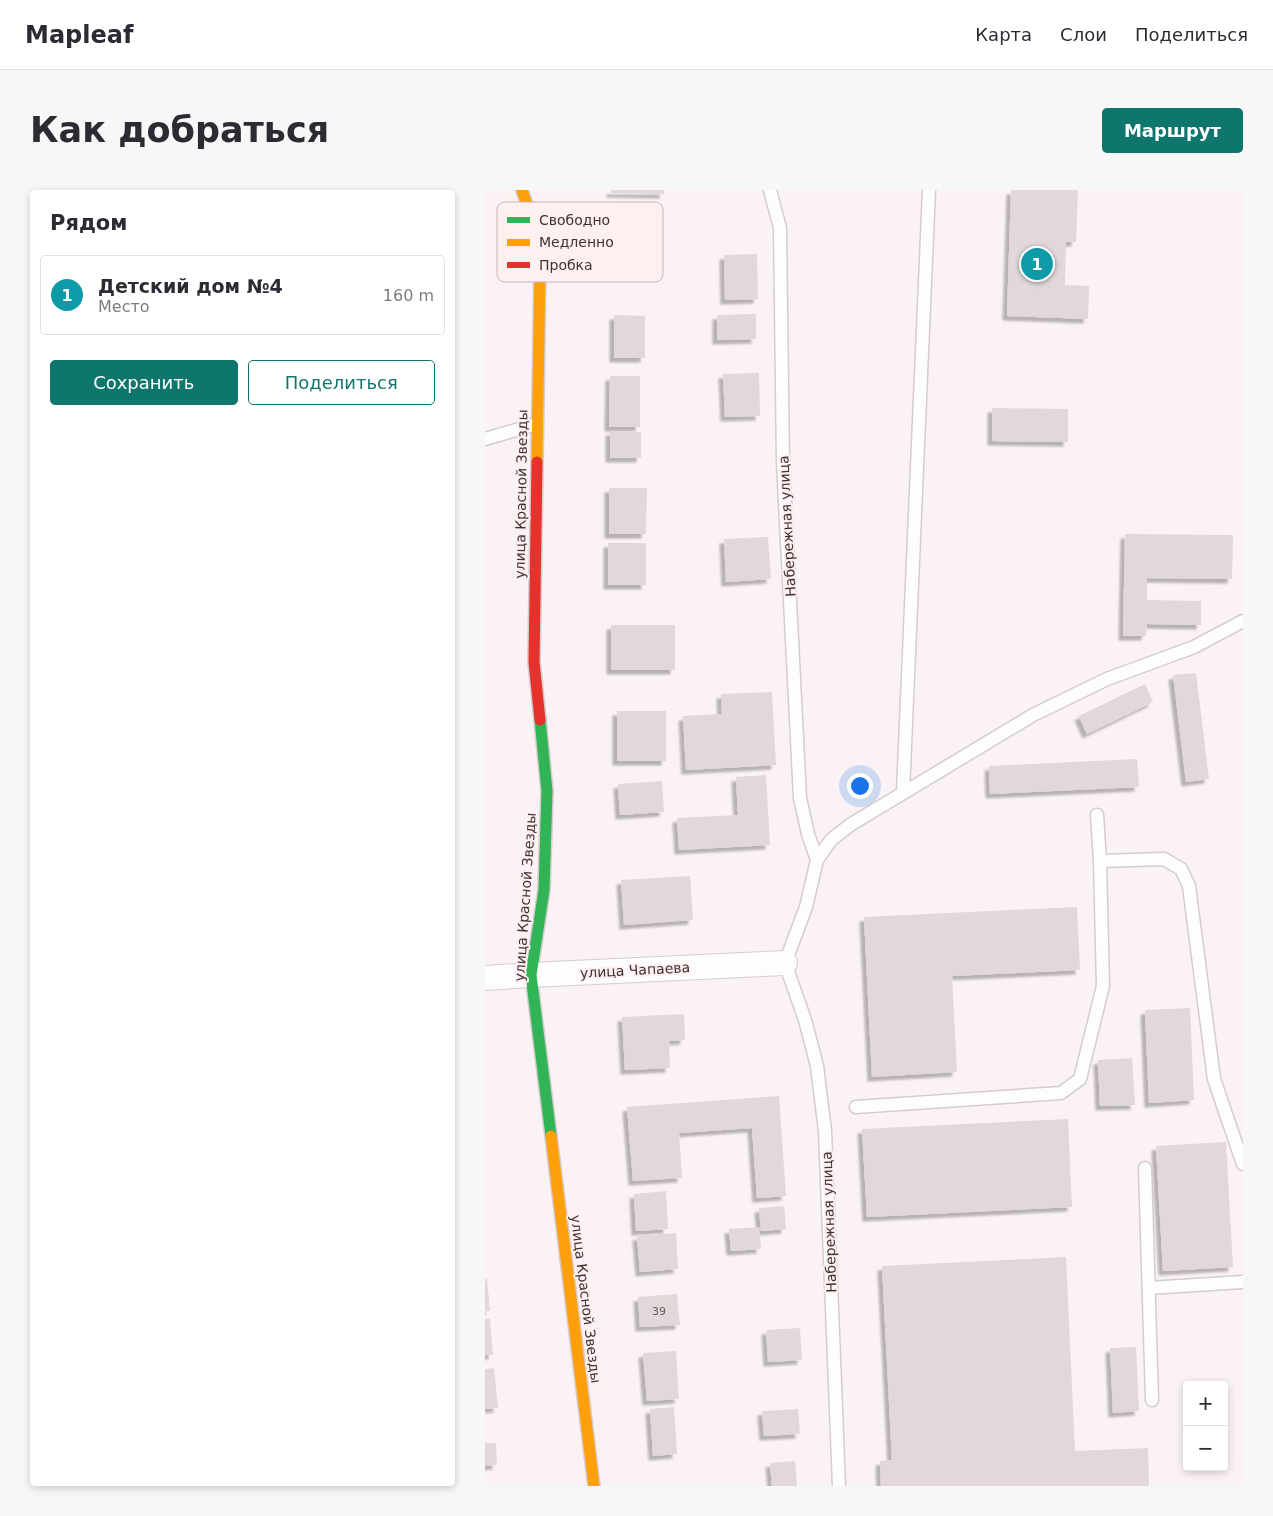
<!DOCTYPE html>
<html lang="ru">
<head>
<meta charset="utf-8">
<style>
	:root { --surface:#fff; --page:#f7f7f7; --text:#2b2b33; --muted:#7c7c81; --line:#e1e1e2; --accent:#0f766e }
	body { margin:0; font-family:"DejaVu Sans",sans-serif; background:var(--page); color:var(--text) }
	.controls { position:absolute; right:15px; bottom:15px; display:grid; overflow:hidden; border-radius:5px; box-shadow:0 2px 8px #0003 }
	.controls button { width:45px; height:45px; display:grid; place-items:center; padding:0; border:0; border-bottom:1px solid var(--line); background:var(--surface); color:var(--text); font:25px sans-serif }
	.you { position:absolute; left:374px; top:595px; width:18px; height:18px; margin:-12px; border:4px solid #fff; border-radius:50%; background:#1a73e8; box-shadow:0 0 0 8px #1a73e833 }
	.badge { display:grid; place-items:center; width:32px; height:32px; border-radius:50%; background:var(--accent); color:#fff; font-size:16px; font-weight:700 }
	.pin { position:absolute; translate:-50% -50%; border:2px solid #fff; box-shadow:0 1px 5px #0006 }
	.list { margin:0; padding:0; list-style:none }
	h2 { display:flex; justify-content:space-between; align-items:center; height:65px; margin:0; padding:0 20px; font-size:21px }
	h2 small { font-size:16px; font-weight:400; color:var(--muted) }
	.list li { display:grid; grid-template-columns:32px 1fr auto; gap:15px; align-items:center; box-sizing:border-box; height:80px; margin:0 10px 10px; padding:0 10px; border:1px solid var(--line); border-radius:5px }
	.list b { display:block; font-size:19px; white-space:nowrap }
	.list p { margin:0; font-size:16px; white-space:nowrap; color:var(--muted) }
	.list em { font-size:16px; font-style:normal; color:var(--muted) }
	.actions { display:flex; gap:10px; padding:15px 20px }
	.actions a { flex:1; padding:11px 0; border:1px solid var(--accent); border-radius:5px; text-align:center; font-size:18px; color:var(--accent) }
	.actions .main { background:var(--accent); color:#fff }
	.map { position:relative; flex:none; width:758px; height:1296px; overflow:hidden; border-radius:5px }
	header { display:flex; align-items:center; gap:30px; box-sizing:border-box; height:70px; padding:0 25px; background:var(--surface); border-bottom:1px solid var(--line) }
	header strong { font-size:24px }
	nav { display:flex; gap:28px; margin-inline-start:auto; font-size:18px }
	.intro { display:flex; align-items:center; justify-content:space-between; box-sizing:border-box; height:120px; padding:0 30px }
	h1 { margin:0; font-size:35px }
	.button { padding:12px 22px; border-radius:5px; background:var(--accent); color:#fff; font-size:18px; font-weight:700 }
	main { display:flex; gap:30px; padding:0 30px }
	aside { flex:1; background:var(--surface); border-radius:5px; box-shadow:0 2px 8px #0003 }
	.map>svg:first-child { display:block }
	.building { fill:#e2d8d9; filter:url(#shadow) }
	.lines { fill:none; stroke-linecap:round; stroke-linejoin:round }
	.lane-casing { stroke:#d6cccd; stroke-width:15 }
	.street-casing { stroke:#d6cccd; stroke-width:26 }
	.fast-casing { stroke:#d6cccd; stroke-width:14 }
	.slow-casing { stroke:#d6cccd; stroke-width:14 }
	.jam-casing { stroke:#d6cccd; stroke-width:14 }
	.lane { stroke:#fefdfd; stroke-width:12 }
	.street { stroke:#fefdfd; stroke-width:24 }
	.fast { stroke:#30b455; stroke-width:11 }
	.slow { stroke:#ff9f0a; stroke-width:11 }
	.jam { stroke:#e5322d; stroke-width:11 }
	.labels { text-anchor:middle; stroke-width:4; stroke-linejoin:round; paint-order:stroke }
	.number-label { font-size:11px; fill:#685c5c }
	.street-label { font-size:14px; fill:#403233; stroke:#feeff1 }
	.key { fill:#feeff1; stroke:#c5b6b8; stroke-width:1 }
	.key-label { font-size:14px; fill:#403233 }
</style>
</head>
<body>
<header>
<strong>Mapleaf</strong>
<nav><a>Карта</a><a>Слои</a><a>Поделиться</a></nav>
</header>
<div class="intro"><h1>Как добраться</h1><a class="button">Маршрут</a></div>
<main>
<aside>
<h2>Рядом<small></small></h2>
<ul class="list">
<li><span class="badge" style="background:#0f9aa8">1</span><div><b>Детский дом №4</b><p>Место</p></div><em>160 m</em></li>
</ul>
<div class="actions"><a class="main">Сохранить</a><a>Поделиться</a></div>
</aside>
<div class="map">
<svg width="758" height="1296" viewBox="0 0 758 1296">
	<defs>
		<filter id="shadow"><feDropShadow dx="-4.5" dy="4.5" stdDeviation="1" flood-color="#0004"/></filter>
	</defs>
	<rect width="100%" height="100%" fill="#faf2f4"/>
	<g class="building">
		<path d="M126,0H179V4L126,3Z"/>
		<path d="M526,0H593L591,52H581L580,95L604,96L603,129L522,126Z"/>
		<path d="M272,64L273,109L240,110L239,65Z"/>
		<path d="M271,124V149L232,150V125Z"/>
		<path d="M129,125L160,126V168H129Z"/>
		<path d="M274,183L275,226L240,227L238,184Z"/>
		<path d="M125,186H155V237H124Z"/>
		<path d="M507,218L583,219V252L507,251Z"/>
		<path d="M125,241L156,242V268H125Z"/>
		<path d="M124,298H162L161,344H124Z"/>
		<path d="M640,344L748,345L747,389L662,388V410L716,411V435L662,434L661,446H638Z"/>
		<path d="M283,347L286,389L241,392L239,349Z"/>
		<rect x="123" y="353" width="38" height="42"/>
		<rect x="126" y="435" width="64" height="45"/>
		<path d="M711,483L724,589L701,592L688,485Z"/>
		<path d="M660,494L668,512L602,544L594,526Z"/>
		<path d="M287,502L291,575L201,580L198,526L237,524L236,504Z"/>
		<rect x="132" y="521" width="49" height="50"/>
		<path d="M652,569L654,597L505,604L504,576Z"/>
		<path d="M281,585L285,655L194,660L192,628L253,625L251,587Z"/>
		<path d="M177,591L179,622L135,625L133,594Z"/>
		<path d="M205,686L208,730L139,735L136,690Z"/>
		<path d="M592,717L595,780L467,786L472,882L387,887L379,727Z"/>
		<path d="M705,818L709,910L664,913L660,820Z"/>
		<path d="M199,824L200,850L184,851L185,878L140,880L137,827Z"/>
		<path d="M647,868L650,915L615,916L613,870Z"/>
		<path d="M294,906L301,1006L272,1008L267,938L194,943L197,988L148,991L142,917Z"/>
		<path d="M583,929L587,1017L382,1027L377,939Z"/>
		<path d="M741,952L748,1077L678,1081L671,956Z"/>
		<path d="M181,1001L183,1039L151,1041L149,1004Z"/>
		<path d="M299,1016L301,1039L276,1041L274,1018Z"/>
		<path d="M274,1037L276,1059L246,1061L244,1039Z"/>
		<path d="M191,1043L193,1079L155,1082L152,1046Z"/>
		<path d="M581,1067L590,1261L663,1258L664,1296H396L395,1271L407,1270L397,1076Z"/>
		<path d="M0,1089H2L5,1121H0Z"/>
		<path d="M192,1104L195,1135L155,1137L153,1107Z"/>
		<path d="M0,1129H5L8,1165H0Z"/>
		<path d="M315,1138L317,1170L283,1172L281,1140Z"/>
		<path d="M651,1157L654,1221L628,1223L625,1158Z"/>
		<path d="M191,1161L194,1209L162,1211L158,1163Z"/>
		<path d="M9,1178L13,1218L0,1219V1179Z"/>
		<path d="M189,1217L192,1264L168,1266L165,1219Z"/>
		<path d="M313,1219L315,1244L279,1246L277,1221Z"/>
		<path d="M0,1253H11L12,1275L0,1276Z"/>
		<path d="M310,1271L312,1296H287L285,1273Z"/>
	</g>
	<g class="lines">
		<g class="lane-casing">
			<g id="lane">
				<path d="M285,0L295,38L298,272L315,608L323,644L332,670"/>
				<path d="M0,249L52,234"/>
				<path d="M418,602L444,0"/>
				<path d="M615,671L679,669L696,679L704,696L729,889L758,974"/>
				<path d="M371,917L576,903L595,889L618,796L615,671L612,625"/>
				<path d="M660,978L667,1210"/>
				<path d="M664,1098L758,1092"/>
				<path d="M354,1296L340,941L332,876L320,830L300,773L321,717L332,670L346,650L365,635L548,525L622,489L709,457L758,431"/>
			</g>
		</g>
		<g class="street-casing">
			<path id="street" d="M0,788L46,785L300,773"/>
		</g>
		<g class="fast-casing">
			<path id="fast" d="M55,530L62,601L59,700L46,785L66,946"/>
		</g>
		<g class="slow-casing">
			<g id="slow">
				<path d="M37,0L50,38L55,76L52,272"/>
				<path d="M66,946L109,1296"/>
			</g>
		</g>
		<g class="jam-casing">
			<path id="jam" d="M52,272L49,472L55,530"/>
		</g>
		<use href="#lane" class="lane"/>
		<use href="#street" class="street"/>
		<use href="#fast" class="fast"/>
		<use href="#slow" class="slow"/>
		<use href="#jam" class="jam"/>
	</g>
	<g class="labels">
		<g class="number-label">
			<text x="174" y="1125">39</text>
		</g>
		<g class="street-label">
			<text transform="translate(36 304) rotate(-89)" y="5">улица Красной Звезды</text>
			<text transform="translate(302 336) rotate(-93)" y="5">Набережная улица</text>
			<text transform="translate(40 707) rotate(-86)" y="5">улица Красной Звезды</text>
			<text transform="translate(150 780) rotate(-3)" y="5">улица Чапаева</text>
			<text transform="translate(344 1032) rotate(-92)" y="5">Набережная улица</text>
			<text transform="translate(101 1109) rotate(83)" y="5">улица Красной Звезды</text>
		</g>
	</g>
	<rect x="12" y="12" width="166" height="80" rx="8" class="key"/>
	<rect x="22" y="27" width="23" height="6" fill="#30b455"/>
	<rect x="22" y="49" width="23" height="7" fill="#ff9f0a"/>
	<rect x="22" y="72" width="23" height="6" fill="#e5322d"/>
	<g class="key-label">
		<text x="54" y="35">Свободно</text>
		<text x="54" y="57">Медленно</text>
		<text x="54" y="80">Пробка</text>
	</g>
</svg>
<div class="controls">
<button>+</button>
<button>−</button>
</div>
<div class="you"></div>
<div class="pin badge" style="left:552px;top:74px;background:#0f9aa8">1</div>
</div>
</main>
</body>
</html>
